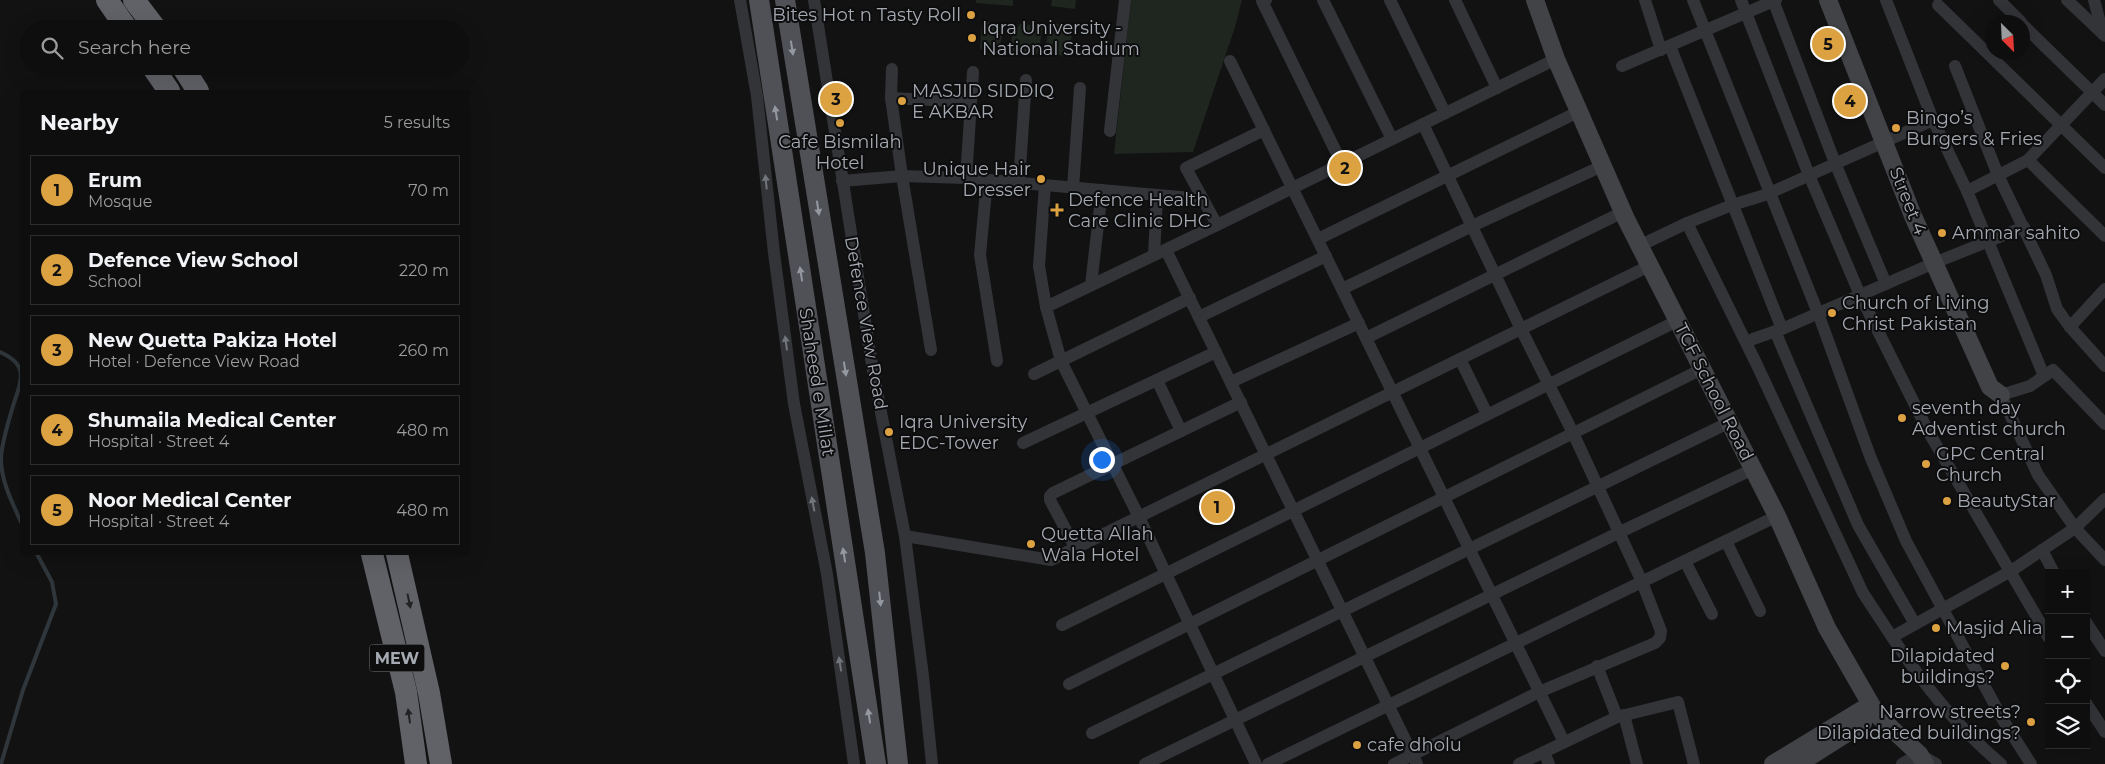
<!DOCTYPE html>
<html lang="en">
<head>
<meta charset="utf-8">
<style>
	:root { --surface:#0e0e0e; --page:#1c1c1c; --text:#f1f3f6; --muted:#9b9c9e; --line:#2e2e2e; --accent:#dca141 }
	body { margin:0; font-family:Montserrat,sans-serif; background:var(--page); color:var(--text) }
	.controls { position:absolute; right:15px; bottom:15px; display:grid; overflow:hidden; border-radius:0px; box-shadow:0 5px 20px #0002 }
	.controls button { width:45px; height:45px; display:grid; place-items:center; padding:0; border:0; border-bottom:1px solid var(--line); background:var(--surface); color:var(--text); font:25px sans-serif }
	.compass { position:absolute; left:1985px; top:15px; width:45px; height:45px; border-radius:50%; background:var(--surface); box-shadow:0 5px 20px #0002; rotate:156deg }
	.you { position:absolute; left:1101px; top:459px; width:18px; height:18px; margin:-12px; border:4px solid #fff; border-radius:50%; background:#1a73e8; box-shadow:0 0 0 8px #1a73e833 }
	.badge { display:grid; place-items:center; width:32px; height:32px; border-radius:50%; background:var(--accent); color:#111; font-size:16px; font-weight:700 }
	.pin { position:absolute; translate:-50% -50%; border:2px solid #fff; box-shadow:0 1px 5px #0006 }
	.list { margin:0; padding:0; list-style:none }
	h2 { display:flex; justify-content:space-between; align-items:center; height:65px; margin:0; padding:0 20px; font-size:21px }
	h2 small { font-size:16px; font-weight:400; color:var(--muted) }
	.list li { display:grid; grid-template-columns:32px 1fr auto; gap:15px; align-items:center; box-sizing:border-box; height:70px; margin:0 10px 10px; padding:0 10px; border:1px solid var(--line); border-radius:0px }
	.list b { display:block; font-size:19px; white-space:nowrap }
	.list p { margin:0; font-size:16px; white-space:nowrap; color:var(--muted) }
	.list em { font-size:16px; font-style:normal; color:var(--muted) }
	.icon { flex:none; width:28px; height:28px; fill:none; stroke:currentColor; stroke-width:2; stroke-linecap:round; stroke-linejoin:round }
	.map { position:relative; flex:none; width:2105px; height:764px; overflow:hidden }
	.search { position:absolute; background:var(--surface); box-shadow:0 5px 20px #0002; left:20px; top:20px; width:450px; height:55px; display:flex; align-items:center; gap:12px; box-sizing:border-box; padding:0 18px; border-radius:28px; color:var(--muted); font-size:19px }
	.panel { position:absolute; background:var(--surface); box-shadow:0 5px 20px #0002; left:20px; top:90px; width:450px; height:465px; border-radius:0px }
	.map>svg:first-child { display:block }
	.green { fill:#1f251f }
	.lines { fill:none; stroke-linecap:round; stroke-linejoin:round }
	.stream { stroke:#2f373c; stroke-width:4 }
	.street { stroke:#333438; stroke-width:12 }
	.secondary { stroke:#424347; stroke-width:18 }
	.primary { stroke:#505156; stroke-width:20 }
	.highway { stroke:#606268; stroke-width:22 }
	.oneway { fill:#9498a0 }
	.oneway2 { fill:#72757b }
	.oneway3 { fill:#222224 }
	.poi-dot { fill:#dca141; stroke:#0d0d0e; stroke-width:2 }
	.labels { text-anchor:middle; stroke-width:4; stroke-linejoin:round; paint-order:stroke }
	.shield { fill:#0d0d0e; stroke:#777b81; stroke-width:1 }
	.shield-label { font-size:16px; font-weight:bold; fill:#a5aab2 }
	.poi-label { font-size:18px; fill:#a5aab2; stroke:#0d0d0e; text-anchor:start }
	.street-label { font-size:18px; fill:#a5aab2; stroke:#0d0d0e }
</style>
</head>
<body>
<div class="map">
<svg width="2105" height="764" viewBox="0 0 2105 764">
	<rect width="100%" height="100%" fill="#121213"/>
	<g class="green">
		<path d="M976,0H1013V6L976,3Z"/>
		<path d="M1052,0H1076L1075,9L1051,6Z"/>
		<path d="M1131,0H1242L1235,27L1193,152L1114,154Z"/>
		<path d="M982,22L1004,24L999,51L980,49Z"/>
		<path d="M1049,23L1073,25L1069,56L1045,54Z"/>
		<path d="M1020,24L1043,26L1038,54L1009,52L1013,32Z"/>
	</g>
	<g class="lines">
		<g class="stream">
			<path d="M0,352C30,365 21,381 13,406C9,420 1,445 1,459C1,481 12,502 21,522"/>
			<path d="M1,764L23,690L56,604L52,582L37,554"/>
		</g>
		<g class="street">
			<path d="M740,0L757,96L774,253L794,404L827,574L854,764"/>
			<path d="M814,0L873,371L905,536L923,676L932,764"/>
			<path d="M1266,0L1262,1L1342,164"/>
			<path d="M1323,0L1392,139"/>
			<path d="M1390,0L1445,113"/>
			<path d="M1455,0L1497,88"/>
			<path d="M1645,0L1661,50"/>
			<path d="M1693,0L1818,313L1870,456L1906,541L2003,720L2031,764"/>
			<path d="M1741,0L1809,175L1860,295L1928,431L2049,638"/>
			<path d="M1773,0L1835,163L1886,284"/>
			<path d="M1886,0L1933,120L1967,191L2044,376"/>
			<path d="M1999,0L2021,22"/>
			<path d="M2067,0L2105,36"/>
			<path d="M2094,0L2103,34"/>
			<path d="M1938,5L2105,168"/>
			<path d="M2022,24L2105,105"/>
			<path d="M1670,46L1782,329"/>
			<path d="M1230,61L1564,742"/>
			<path d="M1622,66L1776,0"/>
			<path d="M1955,66L1998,175L2046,275L2057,309L2070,327L2105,366"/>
			<path d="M892,69L891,98L902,176L931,350"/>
			<path d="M891,98L971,102"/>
			<path d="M1110,131L1125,0"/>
			<path d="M2028,160L2105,236"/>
			<path d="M966,178L973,72"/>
			<path d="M987,180L980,255L997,361"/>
			<path d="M842,181L902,176L966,178L1203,199"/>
			<path d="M1019,182L1026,80"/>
			<path d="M1045,185L1039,266L1046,307L1061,361L1139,517L1256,764"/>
			<path d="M1073,188L1080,88"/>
			<path d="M1967,191L2028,160L2105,79"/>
			<path d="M1687,223L1757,365L1863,593L1892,637L2011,571L2075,528L2105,499"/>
			<path d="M1217,225L1186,168L1264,130"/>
			<path d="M1318,239L1578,112"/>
			<path d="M1639,246L1687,223L1732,205L1765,195L1933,120"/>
			<path d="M1166,250L1417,764"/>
			<path d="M1154,255L1157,196"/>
			<path d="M1091,285L1102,190"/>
			<path d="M1342,289L1472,226L1602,166"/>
			<path d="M1046,307L1217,225L1556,59"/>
			<path d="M1199,317L1326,256"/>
			<path d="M2070,327L2105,289"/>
			<path d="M1775,331L1858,525L1915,624"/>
			<path d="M1366,338L1623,212"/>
			<path d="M1753,339L1782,329L1934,263L2024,227"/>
			<path d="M1460,359L1487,414"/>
			<path d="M1034,374L1190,298"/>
			<path d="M1157,380L1181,431"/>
			<path d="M1231,382L1359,323"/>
			<path d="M2105,424L2053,370L2030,386L2001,395L2038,475L2075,528L2105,560"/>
			<path d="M1023,443L1216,352"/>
			<path d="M905,536L1051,560L1649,266"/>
			<path d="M1726,541L1760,611"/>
			<path d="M1076,549L1050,500V496L1053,493L1241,402"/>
			<path d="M2042,550L2054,573"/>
			<path d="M1685,561L1712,614"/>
			<path d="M2086,622L2105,651"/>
			<path d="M1062,625L1677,321"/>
			<path d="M1892,637C1923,684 1958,728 2001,764"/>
			<path d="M1597,666L1617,717"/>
			<path d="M1069,684L1702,369"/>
			<path d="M2086,703L2105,732"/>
			<path d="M1624,715L1637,764"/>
			<path d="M1092,733L1730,422"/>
			<path d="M1544,752L1549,764"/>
			<path d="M1145,764L1618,533L1753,469"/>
			<path d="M1268,764L1777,516"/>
			<path d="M1394,764L1539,692L1655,643L1660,638L1661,631L1642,582L1573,433L1521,329L1423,124"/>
			<path d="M1519,764L1617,717L1678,702L1694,764"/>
			<path d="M1902,764L1919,754L1936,764"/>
		</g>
		<g class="secondary">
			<path d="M1535,0L1556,59L1626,219L1777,516L1827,628L1877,715L1919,754L1925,764"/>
			<path d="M1828,0L1913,216L1990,387L2001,395"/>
			<path d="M1773,764L1870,705"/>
			<path d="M1798,764L1863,723"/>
		</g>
		<g class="primary">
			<path d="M759,0L876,764"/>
			<path d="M785,0L875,553L898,764"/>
		</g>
		<g class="highway">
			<path d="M107,0L127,29"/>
			<path d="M134,0L156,29"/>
			<path d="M152,66L169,91"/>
			<path d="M182,66L198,91"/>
			<path d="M372,554L406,692L416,764"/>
			<path d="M397,554L429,693L441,764"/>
		</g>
	</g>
	<defs><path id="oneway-solid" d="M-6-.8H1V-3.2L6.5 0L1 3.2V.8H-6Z" transform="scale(1.25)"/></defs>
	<g class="oneway">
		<use href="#oneway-solid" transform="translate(792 48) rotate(81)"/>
		<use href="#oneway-solid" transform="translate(776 113) rotate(-99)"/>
		<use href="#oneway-solid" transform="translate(818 208) rotate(81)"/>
		<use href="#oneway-solid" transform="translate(801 274) rotate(-99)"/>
		<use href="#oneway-solid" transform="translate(845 369) rotate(81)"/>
		<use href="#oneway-solid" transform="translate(844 555) rotate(-99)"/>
		<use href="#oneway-solid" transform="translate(880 599) rotate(84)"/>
		<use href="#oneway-solid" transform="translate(869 716) rotate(-99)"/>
	</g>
	<g class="oneway2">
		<use href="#oneway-solid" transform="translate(766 182) rotate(-96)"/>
		<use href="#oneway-solid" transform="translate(786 343) rotate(-98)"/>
		<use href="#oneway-solid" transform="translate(813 504) rotate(-101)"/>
		<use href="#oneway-solid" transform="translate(840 664) rotate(-99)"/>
	</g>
	<g class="oneway3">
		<use href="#oneway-solid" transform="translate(409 601) rotate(78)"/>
		<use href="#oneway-solid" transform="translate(409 716) rotate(-98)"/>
	</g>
	<g class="poi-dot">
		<circle cx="971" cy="15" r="5"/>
		<circle cx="972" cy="38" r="5"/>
		<circle cx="902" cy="101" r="5"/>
		<circle cx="840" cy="123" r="5"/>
		<circle cx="1896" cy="128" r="5"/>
		<circle cx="1041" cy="179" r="5"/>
		<path d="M1054.5 202.5h5v5h5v5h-5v5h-5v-5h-5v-5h5z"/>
		<circle cx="1942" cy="233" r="5"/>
		<circle cx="1832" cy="313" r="5"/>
		<circle cx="1902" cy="418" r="5"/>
		<circle cx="889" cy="432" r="5"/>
		<circle cx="1926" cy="464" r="5"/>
		<circle cx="1947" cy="501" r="5"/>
		<circle cx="1031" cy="544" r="5"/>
		<circle cx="1936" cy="628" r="5"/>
		<circle cx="2005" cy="666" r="5"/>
		<circle cx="2031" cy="722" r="5"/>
		<circle cx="1357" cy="745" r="5"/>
	</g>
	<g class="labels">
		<rect class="shield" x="369.5" y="644.5" width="55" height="27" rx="4"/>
		<g class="shield-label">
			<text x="397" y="664">MEW</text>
		</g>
		<g class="poi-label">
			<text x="961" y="21" text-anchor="end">Bites Hot n Tasty Roll</text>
			<text x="982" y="34">Iqra University -<tspan x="982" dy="21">National Stadium</tspan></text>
			<text x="912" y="97">MASJID SIDDIQ<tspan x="912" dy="21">E AKBAR</tspan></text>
			<text x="1906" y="124">Bingo’s<tspan x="1906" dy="21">Burgers &amp; Fries</tspan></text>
			<text x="840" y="148" text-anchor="middle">Cafe Bismilah<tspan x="840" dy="21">Hotel</tspan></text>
			<text x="1031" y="175" text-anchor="end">Unique Hair<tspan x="1031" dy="21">Dresser</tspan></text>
			<text x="1068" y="206">Defence Health<tspan x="1068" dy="21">Care Clinic DHC</tspan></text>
			<text x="1952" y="239">Ammar sahito</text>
			<text x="1842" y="309">Church of Living<tspan x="1842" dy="21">Christ Pakistan</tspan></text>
			<text x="1912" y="414">seventh day<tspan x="1912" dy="21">Adventist church</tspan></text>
			<text x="899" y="428">Iqra University<tspan x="899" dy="21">EDC-Tower</tspan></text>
			<text x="1936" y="460">GPC Central<tspan x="1936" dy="21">Church</tspan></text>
			<text x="1957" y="507">BeautyStar</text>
			<text x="1041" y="540">Quetta Allah<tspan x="1041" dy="21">Wala Hotel</tspan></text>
			<text x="1946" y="634">Masjid Alia</text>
			<text x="1995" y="662" text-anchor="end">Dilapidated<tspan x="1995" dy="21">buildings?</tspan></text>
			<text x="2021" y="718" text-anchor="end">Narrow streets?<tspan x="2021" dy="21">Dilapidated buildings?</tspan></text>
			<text x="1367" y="751">cafe dholu</text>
		</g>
		<g class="street-label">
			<text transform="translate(1908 201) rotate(68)" y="6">Street 4</text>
			<text transform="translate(866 323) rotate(80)" y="6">Defence View Road</text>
			<text transform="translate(817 382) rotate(81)" y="6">Shaheed e Millat</text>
			<text transform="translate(1714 392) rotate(63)" y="6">TCF School Road</text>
		</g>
	</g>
</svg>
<div class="controls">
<button>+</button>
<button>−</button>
<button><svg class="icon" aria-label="locate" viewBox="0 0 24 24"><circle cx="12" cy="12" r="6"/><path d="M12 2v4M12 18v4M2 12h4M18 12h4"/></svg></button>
<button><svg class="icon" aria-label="layers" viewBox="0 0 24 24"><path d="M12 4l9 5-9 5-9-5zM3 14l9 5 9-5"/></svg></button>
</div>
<svg class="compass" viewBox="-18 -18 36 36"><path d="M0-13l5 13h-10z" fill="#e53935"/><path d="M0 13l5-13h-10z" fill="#9b9c9e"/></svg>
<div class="you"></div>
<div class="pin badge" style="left:1217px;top:507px">1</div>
<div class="pin badge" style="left:1345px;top:168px">2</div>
<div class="pin badge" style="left:836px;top:99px">3</div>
<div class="pin badge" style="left:1850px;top:101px">4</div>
<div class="pin badge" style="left:1828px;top:44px">5</div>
<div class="search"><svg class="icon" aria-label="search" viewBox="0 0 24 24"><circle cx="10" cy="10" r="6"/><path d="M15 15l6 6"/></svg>Search here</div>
<section class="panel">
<h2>Nearby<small>5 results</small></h2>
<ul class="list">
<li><span class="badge">1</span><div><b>Erum</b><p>Mosque</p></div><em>70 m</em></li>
<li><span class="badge">2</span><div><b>Defence View School</b><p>School</p></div><em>220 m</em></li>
<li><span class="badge">3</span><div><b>New Quetta Pakiza Hotel</b><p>Hotel · Defence View Road</p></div><em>260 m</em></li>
<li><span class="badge">4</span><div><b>Shumaila Medical Center</b><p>Hospital · Street 4</p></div><em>480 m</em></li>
<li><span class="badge">5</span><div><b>Noor Medical Center</b><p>Hospital · Street 4</p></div><em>480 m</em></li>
</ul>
</section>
</div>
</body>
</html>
